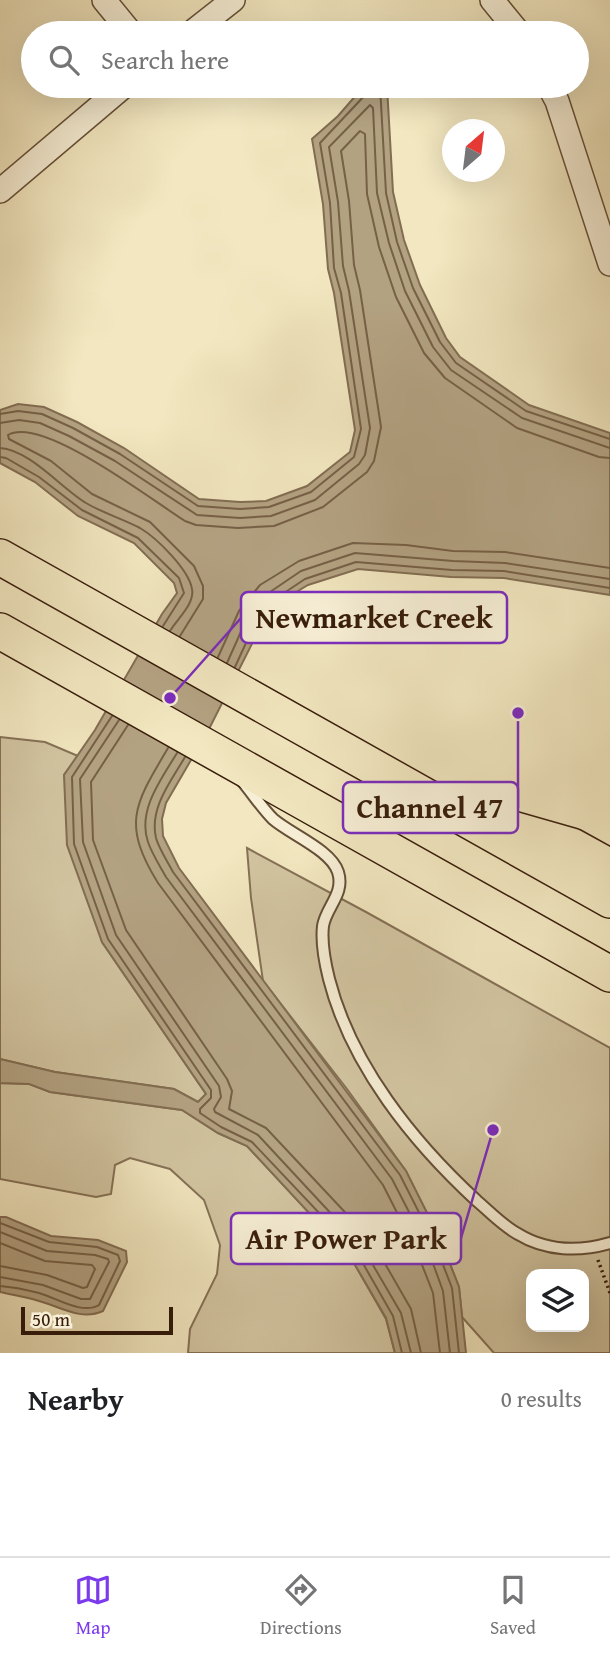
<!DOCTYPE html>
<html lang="en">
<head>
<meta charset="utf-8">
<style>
	:root { --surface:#fff; --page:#f6f6f6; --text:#202124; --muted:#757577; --line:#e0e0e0; --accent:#7c3aed }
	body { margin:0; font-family:"Gentium Book Plus",serif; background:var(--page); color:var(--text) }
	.controls { position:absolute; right:21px; bottom:21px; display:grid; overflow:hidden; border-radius:14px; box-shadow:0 7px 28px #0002 }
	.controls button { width:63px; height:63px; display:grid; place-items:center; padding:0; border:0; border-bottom:2px solid var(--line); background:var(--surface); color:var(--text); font:35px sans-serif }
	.compass { position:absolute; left:442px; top:119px; width:63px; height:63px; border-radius:50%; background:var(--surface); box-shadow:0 7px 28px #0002; rotate:28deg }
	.scale { position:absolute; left:21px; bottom:18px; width:152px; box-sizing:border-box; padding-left:7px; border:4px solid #381d0b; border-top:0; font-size:19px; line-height:24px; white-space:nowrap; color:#381d0b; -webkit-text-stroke:5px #f7efd6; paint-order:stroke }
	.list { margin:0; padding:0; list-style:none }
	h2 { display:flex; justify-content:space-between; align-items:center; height:91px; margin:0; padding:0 28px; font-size:30px }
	h2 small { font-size:23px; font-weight:400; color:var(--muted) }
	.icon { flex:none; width:38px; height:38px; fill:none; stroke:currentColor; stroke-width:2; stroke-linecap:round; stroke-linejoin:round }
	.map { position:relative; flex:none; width:610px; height:1353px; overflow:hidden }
	.search { position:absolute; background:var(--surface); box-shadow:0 7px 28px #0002; left:21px; right:21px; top:21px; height:77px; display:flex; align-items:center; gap:18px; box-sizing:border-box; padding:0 24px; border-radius:38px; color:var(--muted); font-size:26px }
	.sheet { height:203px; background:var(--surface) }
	nav { display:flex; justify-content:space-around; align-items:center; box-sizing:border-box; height:98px; border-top:2px solid var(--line); background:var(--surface); font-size:19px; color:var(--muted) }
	nav a { display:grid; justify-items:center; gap:4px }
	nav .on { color:var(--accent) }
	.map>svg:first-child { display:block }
	.green { fill:#d2c5a1; stroke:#857156; stroke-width:2; fill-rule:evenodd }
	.water { fill:#b3a282; stroke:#826d52; stroke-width:2 }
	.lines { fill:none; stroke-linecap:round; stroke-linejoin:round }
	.shore { stroke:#766046; stroke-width:2 }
	.service-casing { stroke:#665038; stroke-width:14 }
	.minor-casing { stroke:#665038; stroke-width:26 }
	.primary-casing { stroke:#381d0b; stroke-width:38 }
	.path { stroke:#381d0b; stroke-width:3.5; stroke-dasharray:2 3.5; stroke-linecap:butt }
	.service { stroke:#f7efd6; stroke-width:10 }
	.minor { stroke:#f7efd6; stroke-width:23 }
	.primary { stroke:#f2e7c0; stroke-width:35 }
	.leader { fill:none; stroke:#7b2cbf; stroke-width:2.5 }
	.callout-dot { fill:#7b2cbf; stroke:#f7efd6; stroke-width:2.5 }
	.callout { fill:#f7efd6; stroke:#7b2cbf; stroke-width:2.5 }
	.callout-label { font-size:30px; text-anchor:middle; font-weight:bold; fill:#381d0b }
</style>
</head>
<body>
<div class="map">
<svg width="610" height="1353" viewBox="0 0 610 1353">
	<rect width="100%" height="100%" fill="#f2e7c0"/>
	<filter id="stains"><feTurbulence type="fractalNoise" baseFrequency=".00286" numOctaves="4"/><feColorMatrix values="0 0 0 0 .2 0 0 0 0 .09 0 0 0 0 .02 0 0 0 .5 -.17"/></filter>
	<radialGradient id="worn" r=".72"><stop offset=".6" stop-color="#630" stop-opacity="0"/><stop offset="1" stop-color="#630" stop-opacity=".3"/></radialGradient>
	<g class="green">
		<path d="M0,737L45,742L78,756L64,775L102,942L206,1094L198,1102L174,1089L55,1072L0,1059Z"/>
		<path d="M247,848L366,912L610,1048V1353H494L462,1317L459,1287L441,1241L406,1171L347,1089L263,981L251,898ZM531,1274H584V1327H531Z"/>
		<path d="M0,1083L30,1084L50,1092L182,1110L218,1133L247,1146L351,1258L386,1319L395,1353H188L190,1329L217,1274L220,1245L204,1200L170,1169L130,1158L115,1165L111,1194L96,1197L0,1179Z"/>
	</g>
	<g class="water">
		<path d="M364,86H387L393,192L404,240L420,285L446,338L460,357L529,405L610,433V595L504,578L451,577L358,569L308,585L293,594L276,606L262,624L209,729L166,803L162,819L163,836L179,868L406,1171L441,1241L459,1287L466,1353H395L386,1318L351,1258L247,1146L218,1133L182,1110L50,1092L29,1084L0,1083V1059L55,1072L174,1089L198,1102L206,1094L102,942L67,845L64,775L95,730L162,614L177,593L174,583L134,543L78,516L35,482L0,463V410L18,404L44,407L77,422L124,448L199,499L240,502L266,501L307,486L350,452L355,430L334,293L328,269L323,204L312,139L338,116Z"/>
		<path d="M0,1217H6L51,1236L98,1240L126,1251L127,1262L103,1311C81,1321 61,1307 39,1301C26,1297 13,1295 0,1292Z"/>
	</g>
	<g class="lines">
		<g class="shore">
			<path d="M380,86L386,193L397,242L413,288L440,342L456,363L526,411L610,439"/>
			<path d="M0,414L18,411L42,414L73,428L120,454L198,506L240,509L269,507L311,492L354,457L361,429L341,293L334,268L330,203L320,143L367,93L369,86"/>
			<path d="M0,423L19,420L40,423L69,436L115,461L197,515L240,518L271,516L315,500L359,464L365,455L370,428L349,291L343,266L338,202L329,147L370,105L373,108L377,193L389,243L405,291L433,347L451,370L522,418L610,448"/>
			<path d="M0,448C30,450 61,488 86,503C103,513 123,519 140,528C157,538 189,570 192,589C195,604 177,619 170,631"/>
			<path d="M0,457L6,458L39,477L82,510L138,538L179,578L184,593L163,626"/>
			<path d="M180,636L203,599V586L194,566L150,522L92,494L51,461L9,439L8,435C42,415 153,501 185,521L196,525L238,528L274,526L323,507L367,472L374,461L381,427L360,290L354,265L349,201L341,151L360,131L365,134L367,194L379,247L396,297L424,353L445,378L517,428L599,457L610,458"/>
			<path d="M218,657L239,611L260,585L299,561L353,543L406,545L453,551L505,552L610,568"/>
			<path d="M227,663L248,616L267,594L301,571L355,553L453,561L505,563L610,579"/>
			<path d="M235,667L256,621L272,601L305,579L356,562L452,570L504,571L610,588"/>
			<path d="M112,716L72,777L74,844L108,939L211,1090V1098L200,1109V1113L221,1127L252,1142L357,1253L393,1316L402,1353"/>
			<path d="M119,720L80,779L83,842L116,935L219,1086L221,1097L214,1109L215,1112L258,1135L363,1248L401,1313L411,1353"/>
			<path d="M128,725L91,782L93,840L126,930L227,1079L232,1091L229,1109L266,1128L372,1241L411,1309L421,1353"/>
			<path d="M168,748C135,804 121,823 158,883L383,1185L417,1252L433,1293L440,1353"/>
			<path d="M177,753C162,778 137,810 148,842C152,854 160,866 166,877L392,1179L427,1247L443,1291L450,1353"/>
			<path d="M185,757C171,781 149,808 156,838C159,849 168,862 173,872L400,1175L435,1244L452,1288L459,1353"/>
			<path d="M0,1223L49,1242L97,1247L118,1255L120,1261L99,1305C82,1315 57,1298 39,1293C27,1290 13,1287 0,1286"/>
			<path d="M0,1232L47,1251L95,1255L108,1259L109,1262L90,1299H81L43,1285L0,1277"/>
			<path d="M0,1243L45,1261L92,1265L95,1269L87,1287L83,1288L47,1275L0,1266"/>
		</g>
		<g class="service-casing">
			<path id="service" d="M243,782C253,794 262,808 273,819C290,834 331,850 338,872C345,894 326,907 323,926C321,943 325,963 329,979C351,1065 413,1142 477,1201C490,1212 503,1226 518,1234C546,1251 579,1252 610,1243"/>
		</g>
		<g class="minor-casing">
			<g id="minor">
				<path d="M104,0L131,33"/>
				<path d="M492,0L519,33"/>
				<path d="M191,33L233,0"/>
				<path d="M549,86L557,101L610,264"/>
				<path d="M0,191L124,86"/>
			</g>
		</g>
		<g class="primary-casing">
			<g id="primary">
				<path d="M0,557L610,900"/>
				<path d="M0,631L610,974"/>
				<path d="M509,828L572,846L610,867"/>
			</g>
		</g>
		<path class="path" d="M598,1260L610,1293"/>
		<use href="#service" class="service"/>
		<use href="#minor" class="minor"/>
		<use href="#primary" class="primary"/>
	</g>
	<path class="leader" d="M170 698L241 618M518 713L518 808M493 1130L461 1238"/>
	<g class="callout-dot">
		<circle cx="170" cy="698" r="7"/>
		<circle cx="518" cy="713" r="7"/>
		<circle cx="493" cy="1130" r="7"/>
	</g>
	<g class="callout">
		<rect x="241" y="592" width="266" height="51" rx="7"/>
		<rect x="343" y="782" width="175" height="51" rx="7"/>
		<rect x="231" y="1213" width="230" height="51" rx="7"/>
	</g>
	<g class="callout-label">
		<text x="374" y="628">Newmarket Creek</text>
		<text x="430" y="818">Channel 47</text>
		<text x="346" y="1249">Air Power Park</text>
	</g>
	<rect width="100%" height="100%" filter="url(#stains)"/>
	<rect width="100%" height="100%" fill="url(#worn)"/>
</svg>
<div class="controls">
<button><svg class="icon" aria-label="layers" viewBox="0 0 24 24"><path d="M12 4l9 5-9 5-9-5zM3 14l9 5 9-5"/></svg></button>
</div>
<svg class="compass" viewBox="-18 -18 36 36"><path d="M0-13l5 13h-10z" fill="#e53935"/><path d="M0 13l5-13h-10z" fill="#757577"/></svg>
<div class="scale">50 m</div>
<div class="search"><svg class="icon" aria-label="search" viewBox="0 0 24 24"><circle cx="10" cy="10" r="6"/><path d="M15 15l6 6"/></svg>Search here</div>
</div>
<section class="sheet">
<h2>Nearby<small>0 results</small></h2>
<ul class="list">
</ul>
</section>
<nav>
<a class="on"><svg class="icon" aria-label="map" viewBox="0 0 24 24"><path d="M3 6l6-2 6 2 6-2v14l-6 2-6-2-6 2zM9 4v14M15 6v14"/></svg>Map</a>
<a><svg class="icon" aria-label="directions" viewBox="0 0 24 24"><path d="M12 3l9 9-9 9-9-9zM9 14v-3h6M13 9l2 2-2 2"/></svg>Directions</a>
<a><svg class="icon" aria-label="saved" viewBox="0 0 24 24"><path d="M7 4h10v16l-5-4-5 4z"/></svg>Saved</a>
</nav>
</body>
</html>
